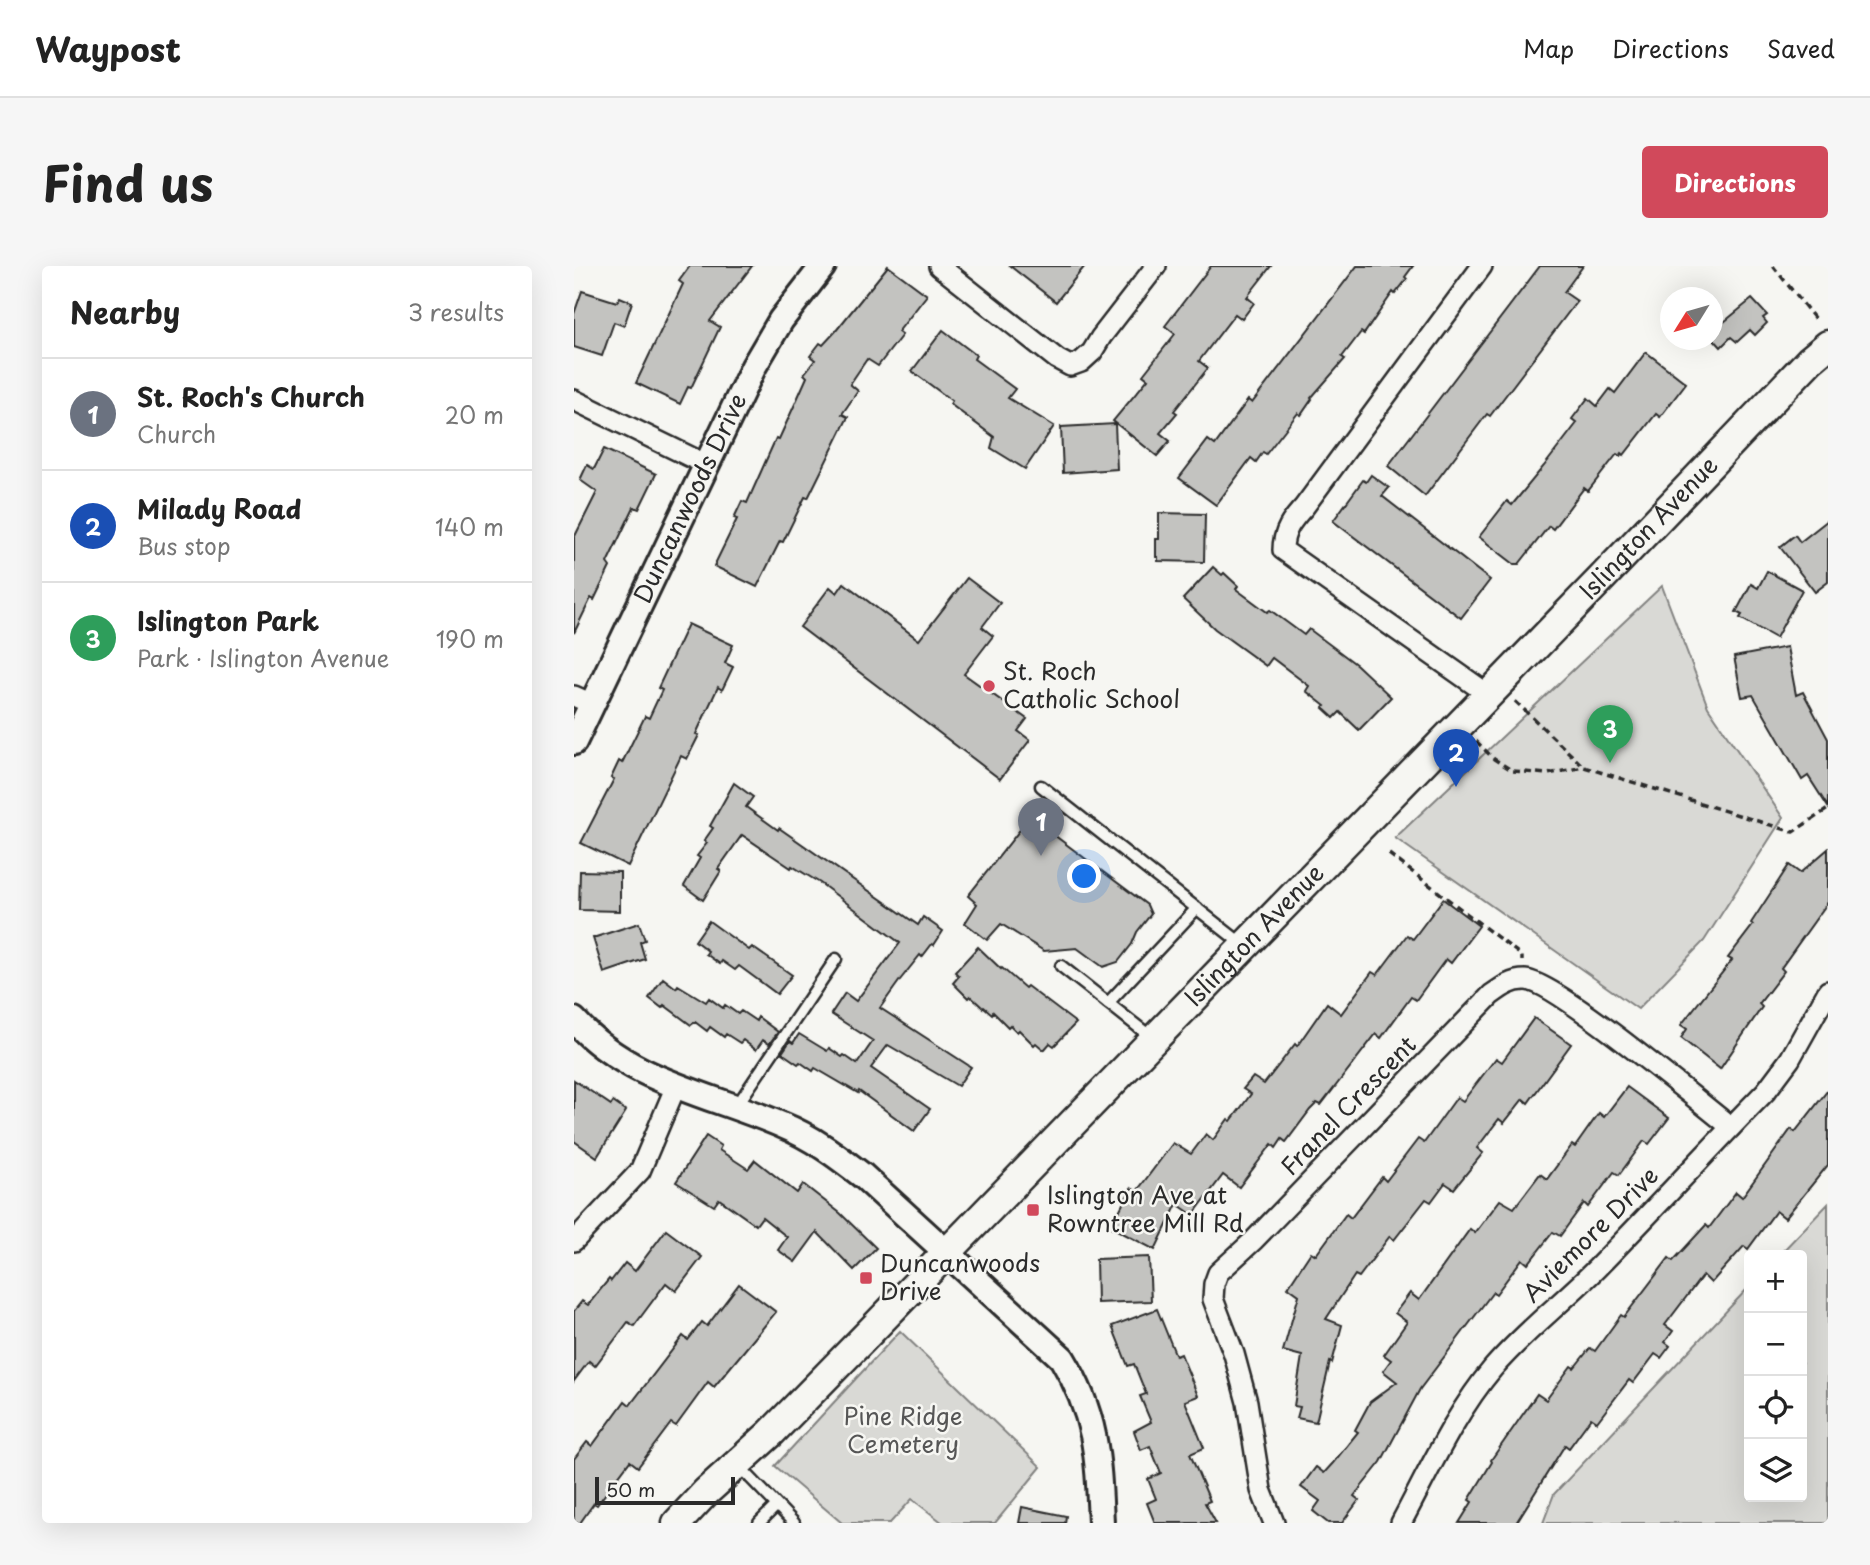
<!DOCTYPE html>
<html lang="en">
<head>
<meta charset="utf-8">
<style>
	:root { --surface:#fff; --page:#f6f6f6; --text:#222; --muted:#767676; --line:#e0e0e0; --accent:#d1495b }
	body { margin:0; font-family:"Playpen Sans",sans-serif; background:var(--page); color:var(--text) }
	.controls { position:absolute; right:21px; bottom:21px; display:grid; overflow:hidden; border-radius:7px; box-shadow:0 7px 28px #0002 }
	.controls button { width:63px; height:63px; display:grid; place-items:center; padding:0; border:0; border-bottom:2px solid var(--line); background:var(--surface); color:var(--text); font:35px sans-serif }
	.compass { position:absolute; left:1086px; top:21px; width:63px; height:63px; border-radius:50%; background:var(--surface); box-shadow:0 7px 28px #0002; rotate:233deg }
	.scale { position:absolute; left:21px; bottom:18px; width:140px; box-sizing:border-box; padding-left:7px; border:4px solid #2b2b2b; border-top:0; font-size:19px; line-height:24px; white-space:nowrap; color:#2b2b2b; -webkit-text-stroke:5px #f6f6f2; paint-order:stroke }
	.you { position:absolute; left:511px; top:611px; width:24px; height:24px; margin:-18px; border:5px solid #fff; border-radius:50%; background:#1a73e8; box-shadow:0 0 0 10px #1a73e833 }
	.badge { display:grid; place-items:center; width:46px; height:46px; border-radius:50%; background:var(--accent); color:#fff; font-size:23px; font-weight:700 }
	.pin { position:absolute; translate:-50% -58px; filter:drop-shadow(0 2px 4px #0008) }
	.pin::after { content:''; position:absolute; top:37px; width:24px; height:21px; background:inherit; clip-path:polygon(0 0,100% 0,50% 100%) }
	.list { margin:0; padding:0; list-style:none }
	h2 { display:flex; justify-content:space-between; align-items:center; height:91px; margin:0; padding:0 28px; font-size:30px }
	h2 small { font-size:23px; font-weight:400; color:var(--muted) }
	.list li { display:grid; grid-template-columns:46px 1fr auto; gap:21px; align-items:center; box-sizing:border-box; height:112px; padding:0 28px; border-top:2px solid var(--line) }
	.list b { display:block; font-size:26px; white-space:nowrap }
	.list p { margin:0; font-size:23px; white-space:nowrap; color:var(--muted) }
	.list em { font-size:23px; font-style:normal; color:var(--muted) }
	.icon { flex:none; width:38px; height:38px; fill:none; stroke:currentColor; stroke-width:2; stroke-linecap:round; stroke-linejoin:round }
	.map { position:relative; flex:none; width:1254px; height:1257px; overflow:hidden; border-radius:7px }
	header { display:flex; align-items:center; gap:42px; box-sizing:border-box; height:98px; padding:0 35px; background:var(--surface); border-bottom:2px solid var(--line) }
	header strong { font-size:33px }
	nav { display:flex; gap:38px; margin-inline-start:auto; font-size:24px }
	.intro { display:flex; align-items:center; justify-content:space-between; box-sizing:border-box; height:168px; padding:0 42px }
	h1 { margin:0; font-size:49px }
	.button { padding:18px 32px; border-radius:7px; background:var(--accent); color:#fff; font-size:24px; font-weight:700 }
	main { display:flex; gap:42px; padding:0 42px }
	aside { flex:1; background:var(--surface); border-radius:7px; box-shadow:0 7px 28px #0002 }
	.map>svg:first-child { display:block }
	.green { fill:#d9d9d5; stroke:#828280; stroke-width:2 }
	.building { fill:#c3c3c0; stroke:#2b2b2b; stroke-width:2 }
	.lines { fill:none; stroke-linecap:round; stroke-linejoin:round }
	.service-casing { stroke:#2b2b2b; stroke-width:15 }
	.minor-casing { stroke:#2b2b2b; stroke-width:24 }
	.tertiary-casing { stroke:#2b2b2b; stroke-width:30 }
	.secondary-casing { stroke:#2b2b2b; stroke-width:33 }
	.path { stroke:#2b2b2b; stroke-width:3.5; stroke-dasharray:7 5; stroke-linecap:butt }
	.service { stroke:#f6f6f2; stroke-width:10 }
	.minor { stroke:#f6f6f2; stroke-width:19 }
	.tertiary { stroke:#f6f6f2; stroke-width:24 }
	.secondary { stroke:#f6f6f2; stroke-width:28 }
	.poi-dot { fill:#d1495b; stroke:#f6f6f2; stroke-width:2.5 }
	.labels { text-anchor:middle; stroke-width:5; stroke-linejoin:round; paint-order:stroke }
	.street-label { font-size:24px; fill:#2b2b2b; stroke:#f6f6f2 }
	.poi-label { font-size:24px; fill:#2b2b2b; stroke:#f6f6f2; text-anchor:start }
	.park-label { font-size:24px; fill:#565656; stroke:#f6f6f2 }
</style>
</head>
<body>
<header>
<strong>Waypost</strong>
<nav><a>Map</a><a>Directions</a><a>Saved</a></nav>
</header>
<div class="intro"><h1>Find us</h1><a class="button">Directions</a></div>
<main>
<aside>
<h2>Nearby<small>3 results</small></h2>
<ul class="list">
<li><span class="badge" style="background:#6b7280">1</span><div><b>St. Roch's Church</b><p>Church</p></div><em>20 m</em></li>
<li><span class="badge" style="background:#1a4fb4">2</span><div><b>Milady Road</b><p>Bus stop</p></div><em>140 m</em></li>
<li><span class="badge" style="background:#2e9e5b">3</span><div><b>Islington Park</b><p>Park · Islington Avenue</p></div><em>190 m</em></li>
</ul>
</aside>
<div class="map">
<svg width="1254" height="1257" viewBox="0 0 1254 1257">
	<rect width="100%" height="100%" fill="#f6f6f2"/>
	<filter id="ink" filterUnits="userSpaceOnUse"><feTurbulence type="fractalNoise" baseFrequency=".0143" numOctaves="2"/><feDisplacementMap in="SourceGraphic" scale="14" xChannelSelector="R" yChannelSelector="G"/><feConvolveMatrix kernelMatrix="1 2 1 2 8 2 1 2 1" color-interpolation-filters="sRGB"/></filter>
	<g filter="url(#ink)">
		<g class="green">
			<path d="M1088,320L1134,441L1209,552L1130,675L1064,743L821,572Z"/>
			<path d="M1254,938V1257H969L980,1228L1175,1021V1231H1228V989H1205Z"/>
			<path d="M326,1065L467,1201L421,1257H369L338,1233L316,1257H268L201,1200Z"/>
		</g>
		<g class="building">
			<path d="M116,0H178L136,55L146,61L117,122L114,121L106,138L62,117L109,18L105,15Z"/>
			<path d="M314,0L353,29L324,66L328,69L304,100L293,93L276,118L284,125L268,148L274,151L234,232L231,231L209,276L206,275L183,321L140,300L163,253L160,252L168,235L173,237L202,172L205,173L221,138L233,111L230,108L241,94L236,90L246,77L249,79L261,66Z"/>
			<path d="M436,0H511L482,36Z"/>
			<path d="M637,0H697L673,31L680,37L668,53L661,48L625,95L634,102L600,145L603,147L586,167L596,175L583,190L539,155L574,113L569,109L601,68L591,60Z"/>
			<path d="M783,0H839L831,11L833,13L821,28L819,26L790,68L787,66L768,91L771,93L737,132L738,133L727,149L724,147L692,188L689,186L682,196L677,192L642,239L605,212L634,174L641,179L674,134L678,137Z"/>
			<path d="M966,0H1009L990,26L1003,35L916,150L913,148L851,230L814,200Z"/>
			<path d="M8,25L43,36L46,31L58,36L50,60L40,56L28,90L0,81V48Z"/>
			<path d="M1178,33L1193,49L1189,52L1193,57L1181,69L1176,64L1163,76L1157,71L1147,81L1138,71V59L1146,52L1150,56Z"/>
			<path d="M369,64L402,89L400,93L441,123L434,132L480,160L451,203L417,182L420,171L376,138L378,135L338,105Z"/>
			<path d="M1072,86L1112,117L1086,151L1082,148L1050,189L1048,187L1046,190L1043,188L1014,225L1010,222L979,263L975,260L945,298H940L905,271L933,235L938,239L970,200L1003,157L998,153L1014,132L1023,140L1036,123L1041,127Z"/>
			<path d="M541,158L543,203L489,207L487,161Z"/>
			<path d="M30,183L82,208L65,243L60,241L33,297L36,301L20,334L17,332L0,367V272L23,226L6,214L13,199L20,203Z"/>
			<path d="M797,209L815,222L808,230L916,314L887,352L759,255L789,214L792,216Z"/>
			<path d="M585,247L631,248L630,296L584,295V291H582V273H585Z"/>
			<path d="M1254,254V316L1241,326L1206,281L1221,269L1226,276Z"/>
			<path d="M639,301L648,309L650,307L664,320L662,323L693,346L696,344L730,369L735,363L783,399L817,431L785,464L766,446L760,452L749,442L751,440L732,425L735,420L698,392L692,400L641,363L609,333Z"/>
			<path d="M1193,305L1228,324L1202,372L1166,352L1168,349L1162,346L1177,318L1184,322Z"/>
			<path d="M393,312L426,337L408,361L419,370L390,408L453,453L444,465L456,474L426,513L226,361L256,321L263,327L270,317L345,374Z"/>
			<path d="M114,358L159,379L151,397L159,401L148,424L144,421L122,468L125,469L113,493L107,490L54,600L7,577L40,513L37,512L45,495L48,497L71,450L75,452L88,424L84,422Z"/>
			<path d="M1213,381L1222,429L1229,426L1254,473V541L1234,510L1228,514L1179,429L1168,431L1160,391Z"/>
			<path d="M160,517L179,531L172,541L204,564L205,562L344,659L349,651L369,665L360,679L358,678L348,691L346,689L326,714L306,742L397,801L384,820L314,779L297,802L356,843L340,865L285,825L284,827L241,802L239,805L226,796L224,798L208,787L216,775L219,777L225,768L253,785L255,782L268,791L270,789L283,798L299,775L257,748L271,727L282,735L326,677L246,617L218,600L217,602L168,569L144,603L147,605L129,634L110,620L126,592L123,590L133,577L130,575L139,562L136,560Z"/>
			<path d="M456,551L573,639L577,648L563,666L558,678L544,696L529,701L503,682L470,685L427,658L413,674L391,657L403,638L394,630Z"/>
			<path d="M1254,583V636L1207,702L1210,705L1185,738L1188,741L1146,803L1107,772L1113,763L1107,759L1158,694L1154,692L1179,659L1177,657L1215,599L1226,607Z"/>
			<path d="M6,605L46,606V645L5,644Z"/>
			<path d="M869,633L905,660L877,697L872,693L842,734L837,731L807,772L802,768L747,839L743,837L736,844L712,876L708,873L702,882L698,878L665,921L649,909L619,949L603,938L581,984L537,961L557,922L563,925L599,877L617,888L632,868L639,874L654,853L657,855L677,828L669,823L679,811L690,818L721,778L723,780L753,737L767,748L798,706L803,709L833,669L839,673Z"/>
			<path d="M135,655L175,684L178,681L218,709L203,728L165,700L161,704L148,695L146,698L132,688L134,685L121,675Z"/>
			<path d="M65,657L71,674L66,676L71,693L30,707L19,672Z"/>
			<path d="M404,681L427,703L428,702L451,722L453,720L502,757L480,780L476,777L470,784L462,777L460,779L445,764L443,766L436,759L434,761L419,746L418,748L410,741L409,742L396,730L394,732L379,717L385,710L381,706Z"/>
			<path d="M89,712L102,722L104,719L132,736L135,732L149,742L151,739L164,748L167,745L182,755L184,751L204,766L195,778L189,774L182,784L169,774L166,777L152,768L150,771L136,761L133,765L121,756L117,759L90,739L88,742L75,732Z"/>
			<path d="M960,752L997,778L954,837L949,833L930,857L925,853L903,882L909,887L880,923L871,917L857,936L852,933L820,974L816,970L785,1011L781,1009L752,1053L768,1059L758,1097L756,1096L742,1156L723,1152L726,1141L720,1140L728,1090L709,1085L725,1029L714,1021L737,986L742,989L772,948L777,952L808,911L812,915L844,873L850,877L883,831L889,835L922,792L928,796Z"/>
			<path d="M0,814L37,839L39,836L52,845L23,891L0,875Z"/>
			<path d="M1053,821L1095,852L1075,878L1070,875L1045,909L1040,906L1014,941L1010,937L986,970L979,966L954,998L948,993L922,1028L919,1026L846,1123L807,1196L780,1230L785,1234L768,1257H754L739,1245L746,1235L727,1221L742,1201L750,1207L759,1197L784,1166L781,1164L796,1136L823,1116L809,1105L817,1094L810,1089L833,1056L821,1047L836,1027L845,1034L896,963L901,967L926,934L940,942L966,908L973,913L998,879L1001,881L1025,847L1030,851Z"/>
			<path d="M1254,824V899L1211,952L1202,945L1174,983L1170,980L1137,1017L1129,1009L1091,1059L1099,1065L1091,1076L1096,1080L1087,1092L1081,1088L1059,1117L1055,1114L1023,1156L1017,1152L995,1182L991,1179L942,1257H885L898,1236L895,1234L918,1196L917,1194L963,1128L972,1134L997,1100L1000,1102L1016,1082L1021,1085L1047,1049L1050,1051L1095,992L1099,995L1132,959L1135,962L1162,926L1168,931L1217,863L1221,866Z"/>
			<path d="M132,870L147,880L145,884L174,903L181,894L223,927L229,918L266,947L302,982L280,1004L243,966L221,996L204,984L213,971L188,951L182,959L145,933L140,940L102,916Z"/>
			<path d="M92,964L128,991L102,1025L92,1017L60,1060L54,1056L21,1100L15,1095L0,1115V1045L8,1035L14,1039L35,1013L37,1015L51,997L61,1005Z"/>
			<path d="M575,991L577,1035L523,1037L522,993Z"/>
			<path d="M165,1018L202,1046L140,1121L134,1116L102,1160L97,1157L64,1201L56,1195L23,1239L20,1237L6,1257H0V1193L13,1176L18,1180L51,1135L56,1139L109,1070L114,1074L128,1056L133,1060Z"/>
			<path d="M583,1043L602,1090L607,1088L624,1130L611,1135L630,1182L616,1188L636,1235L631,1237L642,1257H581L573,1237L582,1233L574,1213L587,1207L576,1180L567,1184L560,1165L577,1156L566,1130L572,1128L560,1098L554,1100L538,1060Z"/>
			<path d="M448,1241L492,1250L491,1257H445Z"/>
		</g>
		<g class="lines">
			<g class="service-casing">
				<g id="service">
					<path d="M467,520L668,678"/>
					<path d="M487,700L577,771"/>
					<path d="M534,737L623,642"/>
					<path d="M162,841L262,693"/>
					<path d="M165,1200L220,1257"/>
					<path d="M185,1257L202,1240"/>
				</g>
			</g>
			<g class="minor-casing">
				<g id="minor">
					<path d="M365,0L483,93L496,100L507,96L518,86L527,71L582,0"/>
					<path d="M908,0L730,241C718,254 709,265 709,284L915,429"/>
					<path d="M0,134L133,199"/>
					<path d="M0,430L18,438"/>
					<path d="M0,975L66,905L102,820"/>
					<path d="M700,1257L687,1224L673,1136L660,1088L639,1033L640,1018L644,1007L680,974L917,729C928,721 937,714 951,714C980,714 1125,836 1157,861"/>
					<path d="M827,1257C855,1205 881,1147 919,1102C951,1065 989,1036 1023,1002C1080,944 1135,883 1192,825L1216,793L1254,725"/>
				</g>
			</g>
			<g class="tertiary-casing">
				<g id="tertiary">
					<path id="s1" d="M0,476L180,100L207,54L249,0"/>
					<path d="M0,754C54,815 136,828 208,859C238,871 263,890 289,910L488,1092C523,1150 524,1191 527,1257"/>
				</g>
			</g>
			<g class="secondary-casing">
				<g id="secondary">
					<path id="s2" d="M103,1257L132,1226L197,1167L288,1074L1027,313L1236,94L1254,79"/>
				</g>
			</g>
			<g class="path">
				<path d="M1199,0L1241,53"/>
				<path d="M941,435L1010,501"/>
				<path d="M902,475L920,493L939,505L974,508L1010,501L1219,566L1254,543"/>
				<path d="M815,588L948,690V695"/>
			</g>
			<use href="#service" class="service"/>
			<use href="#minor" class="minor"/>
			<use href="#tertiary" class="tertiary"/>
			<use href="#secondary" class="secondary"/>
		</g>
	</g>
	<g class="poi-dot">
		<circle cx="415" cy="420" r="7"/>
		<rect x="452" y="937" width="14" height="14" rx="3.5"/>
		<rect x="285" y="1005" width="14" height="14" rx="3.5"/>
	</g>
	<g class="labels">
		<g class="street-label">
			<text dy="8" stroke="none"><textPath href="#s1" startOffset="270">Duncanwoods Drive</textPath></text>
			<text dy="8" stroke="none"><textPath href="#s2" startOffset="1391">Islington Avenue</textPath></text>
			<text dy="8" stroke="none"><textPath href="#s2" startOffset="824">Islington Avenue</textPath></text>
			<text transform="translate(775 840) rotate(-46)" y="8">Franel Crescent</text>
			<text transform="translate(1017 969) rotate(-45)" y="8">Aviemore Drive</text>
		</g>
		<g class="poi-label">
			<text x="429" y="414">St. Roch<tspan x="429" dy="28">Catholic School</tspan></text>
			<text x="473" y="938">Islington Ave at<tspan x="473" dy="28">Rowntree Mill Rd</tspan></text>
			<text x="306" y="1006">Duncanwoods<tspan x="306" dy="28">Drive</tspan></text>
		</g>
		<g class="park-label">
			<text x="329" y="1159">Pine Ridge<tspan x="329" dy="28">Cemetery</tspan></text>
		</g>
	</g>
</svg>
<div class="controls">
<button>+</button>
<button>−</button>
<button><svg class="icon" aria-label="locate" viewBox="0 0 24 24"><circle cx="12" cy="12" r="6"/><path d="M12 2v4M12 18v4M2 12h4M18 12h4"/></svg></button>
<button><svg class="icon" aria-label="layers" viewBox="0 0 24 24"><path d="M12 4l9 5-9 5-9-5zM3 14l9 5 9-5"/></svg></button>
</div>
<svg class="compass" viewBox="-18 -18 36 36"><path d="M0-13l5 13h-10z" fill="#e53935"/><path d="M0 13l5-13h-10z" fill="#767676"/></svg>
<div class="scale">50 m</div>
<div class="you"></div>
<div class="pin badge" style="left:467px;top:590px;background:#6b7280">1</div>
<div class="pin badge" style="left:882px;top:521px;background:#1a4fb4">2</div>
<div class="pin badge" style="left:1036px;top:497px;background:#2e9e5b">3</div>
</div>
</main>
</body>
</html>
